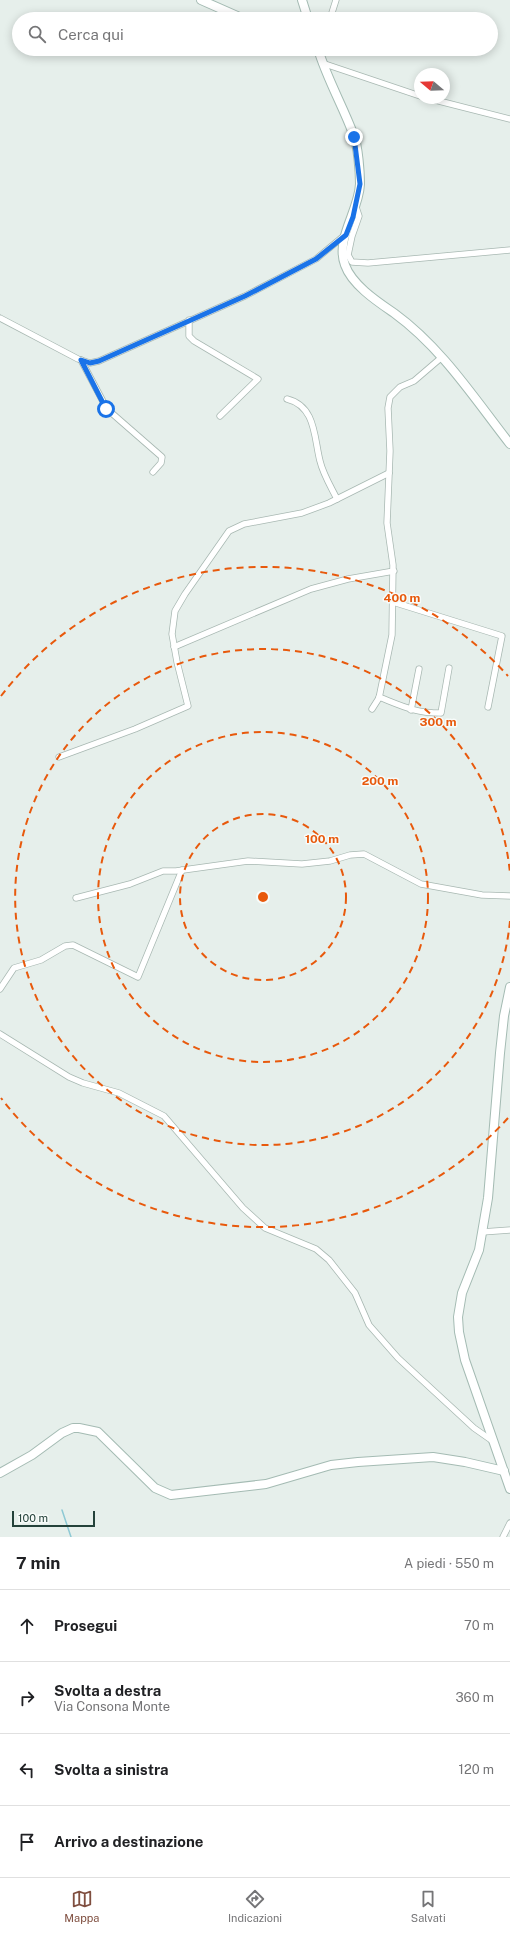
<!DOCTYPE html>
<html lang="it">
<head>
<meta charset="utf-8">
<style>
	:root { --surface:#fff; --page:#f2f2f2; --text:#202124; --muted:#757577; --line:#e0e0e0; --accent:#7f4e3f }
	body { margin:0; font-family:"Public Sans",sans-serif; background:var(--page); color:var(--text) }
	.compass { position:absolute; left:414px; top:68px; width:36px; height:36px; border-radius:50%; background:var(--surface); box-shadow:0 2px 10px #0003; rotate:289deg }
	.scale { position:absolute; left:12px; bottom:10px; width:83px; box-sizing:border-box; padding-left:4px; border:2px solid #24423a; border-top:0; font-size:11px; line-height:14px; white-space:nowrap; color:#24423a; -webkit-text-stroke:3px #f7fbf9; paint-order:stroke }
	.stop { position:absolute; width:12px; height:12px; margin:-9px; border:3px solid #1a73e8; border-radius:50%; background:#fff }
	.stop.end { background:#1a73e8; border-color:#fff; box-shadow:0 1px 4px #0008 }
	.list { margin:0; padding:0; list-style:none }
	h2 { display:flex; justify-content:space-between; align-items:center; height:52px; margin:0; padding:0 16px; font-size:17px }
	h2 small { font-size:13px; font-weight:400; color:var(--muted) }
	.list li { display:grid; grid-template-columns:26px 1fr auto; gap:12px; align-items:center; box-sizing:border-box; height:72px; padding:0 16px; border-top:1px solid var(--line) }
	.list b { display:block; font-size:15px; white-space:nowrap }
	.list p { margin:0; font-size:13px; white-space:nowrap; color:var(--muted) }
	.list em { font-size:13px; font-style:normal; color:var(--muted) }
	.icon { flex:none; width:22px; height:22px; fill:none; stroke:currentColor; stroke-width:2; stroke-linecap:round; stroke-linejoin:round }
	.map { position:relative; flex:none; width:510px; height:1537px; overflow:hidden }
	.search { position:absolute; background:var(--surface); box-shadow:0 2px 10px #0003; left:12px; right:12px; top:12px; height:44px; display:flex; align-items:center; gap:10px; box-sizing:border-box; padding:0 14px; border-radius:22px; color:var(--muted); font-size:15px }
	.sheet { height:340px; background:var(--surface) }
	nav { display:flex; justify-content:space-around; align-items:center; box-sizing:border-box; height:56px; border-top:1px solid var(--line); background:var(--surface); font-size:11px; color:var(--muted) }
	nav a { display:grid; justify-items:center; gap:2px }
	nav .on { color:var(--accent) }
	.map>svg:first-child { display:block }
	.lines { fill:none; stroke-linecap:round; stroke-linejoin:round }
	.stream { stroke:#8ec9d4; stroke-width:1.5 }
	.street-casing { stroke:#a8b8b2; stroke-width:7 }
	.secondary-casing { stroke:#a4bbb3; stroke-width:10 }
	.street { stroke:#fff; stroke-width:5.5 }
	.secondary { stroke:#fff; stroke-width:8 }
	.route { stroke:#1a73e8; stroke-width:5 }
	.ring { fill:none; stroke:#e8590c; stroke-width:2; stroke-dasharray:7 5 }
	.centre { fill:#e8590c; stroke:#f7fbf9; stroke-width:2 }
	.ring-label { font-size:12px; text-anchor:middle; font-weight:bold; fill:#e8590c; stroke:#f7fbf9; stroke-width:3; stroke-linejoin:round; paint-order:stroke }
</style>
</head>
<body>
<div class="map">
<svg width="510" height="1537" viewBox="0 0 510 1537">
	<rect width="100%" height="100%" fill="#e6efeb"/>
	<g class="lines">
		<path class="stream" d="M62,1510L71,1537"/>
		<g class="street-casing">
			<g id="street">
				<path d="M330,19L336,0"/>
				<path d="M322,63L420,96"/>
				<path d="M427,98L510,119"/>
				<path d="M355,204L359,216L352,236L348,255L352,262L368,263L510,250"/>
				<path d="M0,318L78,359L90,363L99,361L245,296L316,259L345,235"/>
				<path d="M189,320V336L194,341L258,379L220,416"/>
				<path d="M81,360L107,409L162,457L161,463L153,472"/>
				<path d="M287,399C316,406 314,438 320,461C323,474 331,487 337,499"/>
				<path d="M393,602L502,636L488,707"/>
				<path d="M174,647L311,589L348,579L394,571"/>
				<path d="M379,697C402,706 415,713 441,713L449,668"/>
				<path d="M372,709L379,698L392,635L393,565L387,523L390,451L388,408L390,397L400,387L414,381L442,357"/>
				<path d="M411,710L419,669"/>
				<path d="M59,757L135,729L188,706L177,662L172,634L175,611L185,594L229,531L244,524L302,513L329,503L389,473"/>
				<path d="M76,898L130,884L163,871H176L248,861L302,864L330,861L350,855L364,854L421,884L482,895L510,896"/>
				<path d="M0,989L14,968L41,960L65,946L73,945L138,977L182,870"/>
				<path d="M0,1034L69,1077L83,1083L119,1093L164,1116L243,1208L265,1228L316,1249L329,1260L355,1293L369,1325L398,1358L474,1428L494,1442"/>
				<path d="M482,1232L510,1230"/>
				<path d="M503,1537L510,1523"/>
			</g>
		</g>
		<g class="secondary-casing">
			<g id="secondary">
				<path d="M201,0L244,19"/>
				<path d="M302,0L308,19"/>
				<path d="M318,49C327,79 343,106 354,136C358,146 360,172 360,184C359,211 335,239 345,265C352,285 378,302 394,313C442,348 474,398 510,444"/>
				<path d="M510,987L504,1016L500,1053L488,1198L479,1250L462,1293L458,1317L459,1332L465,1360L510,1489"/>
				<path d="M0,1473L32,1455L62,1433L73,1428H79L98,1432L155,1488L171,1495L266,1484L331,1465L358,1462L433,1457L465,1462L504,1471"/>
			</g>
		</g>
		<use href="#street" class="street"/>
		<use href="#secondary" class="secondary"/>
	</g>
	<g class="lines">
		<path class="route" d="M106,409L81,360L90,363L99,361L245,296L316,259L346,235L353,217L360,184L354,137"/>
	</g>
	<g class="ring">
		<circle cx="263" cy="897" r="83"/>
		<circle cx="263" cy="897" r="165"/>
		<path d="M510 921A248 248 0 1 1 510 873"/>
		<path d="M508 1118A330 330 0 0 1 1 1098M1 696A330 330 0 0 1 508 676"/>
	</g>
	<circle cx="263" cy="897" r="6" class="centre"/>
	<g class="ring-label">
		<text x="402" y="602">400 m</text>
		<text x="438" y="726">300 m</text>
		<text x="380" y="785">200 m</text>
		<text x="322" y="843">100 m</text>
	</g>
</svg>
<svg class="compass" viewBox="-18 -18 36 36"><path d="M0-13l5 13h-10z" fill="#e53935"/><path d="M0 13l5-13h-10z" fill="#757577"/></svg>
<div class="scale">100 m</div>
<div class="stop" style="left:106px;top:409px"></div>
<div class="stop end" style="left:354px;top:137px"></div>
<div class="search"><svg class="icon" aria-label="search" viewBox="0 0 24 24"><circle cx="10" cy="10" r="6"/><path d="M15 15l6 6"/></svg>Cerca qui</div>
</div>
<section class="sheet">
<h2>7 min<small>A piedi · 550 m</small></h2>
<ul class="list">
<li><svg class="icon" aria-label="ahead" viewBox="0 0 24 24"><path d="M12 20V5M6 11l6-6 6 6"/></svg><div><b>Prosegui</b></div><em>70 m</em></li>
<li><svg class="icon" aria-label="right" viewBox="0 0 24 24"><path d="M7 20v-9h11M14 6l5 5-5 5"/></svg><div><b>Svolta a destra</b><p>Via Consona Monte</p></div><em>360 m</em></li>
<li><svg class="icon" aria-label="left" viewBox="0 0 24 24"><path d="M17 20v-9H6M10 6l-5 5 5 5"/></svg><div><b>Svolta a sinistra</b></div><em>120 m</em></li>
<li><svg class="icon" aria-label="arrive" viewBox="0 0 24 24"><path d="M6 21V4h12l-3 4 3 4H6"/></svg><div><b>Arrivo a destinazione</b></div></li>
</ul>
</section>
<nav>
<a class="on"><svg class="icon" aria-label="map" viewBox="0 0 24 24"><path d="M3 6l6-2 6 2 6-2v14l-6 2-6-2-6 2zM9 4v14M15 6v14"/></svg>Mappa</a>
<a><svg class="icon" aria-label="directions" viewBox="0 0 24 24"><path d="M12 3l9 9-9 9-9-9zM9 14v-3h6M13 9l2 2-2 2"/></svg>Indicazioni</a>
<a><svg class="icon" aria-label="saved" viewBox="0 0 24 24"><path d="M7 4h10v16l-5-4-5 4z"/></svg>Salvati</a>
</nav>
</body>
</html>
